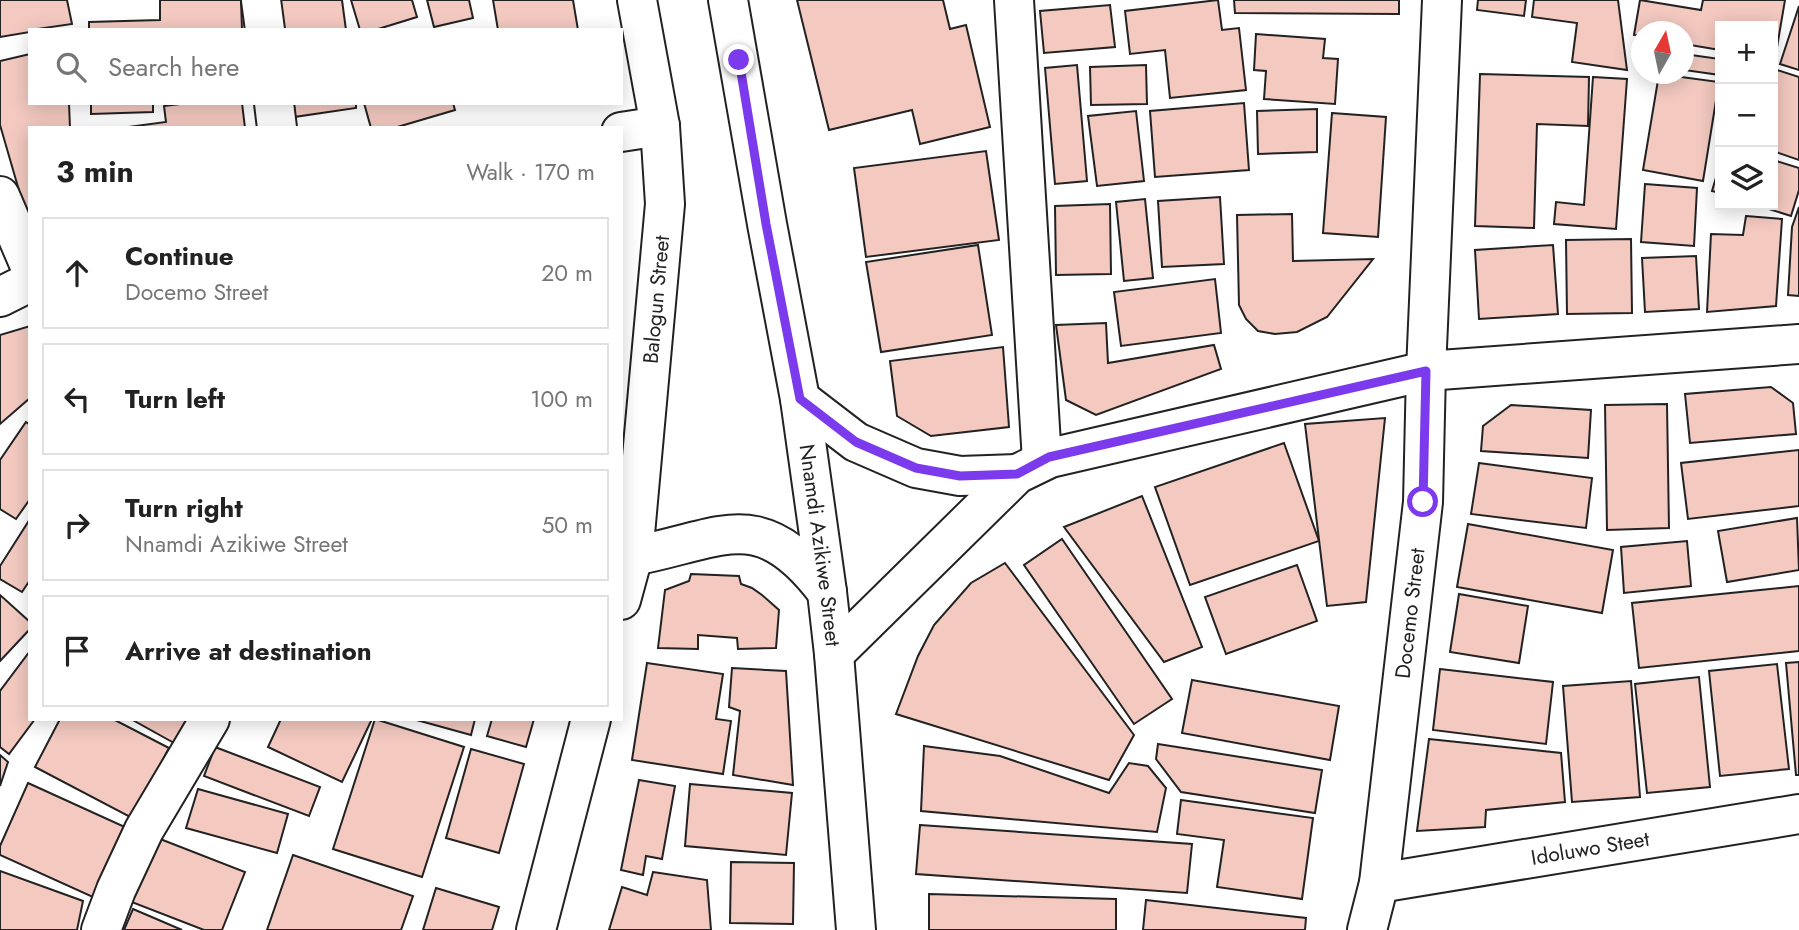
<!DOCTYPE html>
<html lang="en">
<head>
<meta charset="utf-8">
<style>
	:root { --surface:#fff; --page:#f2f2f2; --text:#222; --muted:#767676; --line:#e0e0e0 }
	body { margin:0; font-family:Jost,sans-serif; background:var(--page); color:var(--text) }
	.controls { position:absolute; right:21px; top:21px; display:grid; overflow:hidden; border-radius:0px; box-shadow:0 4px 18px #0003 }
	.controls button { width:63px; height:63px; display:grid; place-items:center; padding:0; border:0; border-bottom:2px solid var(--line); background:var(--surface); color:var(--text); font:35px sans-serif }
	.compass { position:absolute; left:1631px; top:21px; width:63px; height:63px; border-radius:50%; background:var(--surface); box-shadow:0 4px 18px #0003; rotate:9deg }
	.stop { position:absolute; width:21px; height:21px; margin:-16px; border:5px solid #7c3aed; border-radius:50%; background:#fff }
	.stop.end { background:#7c3aed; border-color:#fff; box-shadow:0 2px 7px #0008 }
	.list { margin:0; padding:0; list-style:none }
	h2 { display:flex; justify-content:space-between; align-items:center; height:91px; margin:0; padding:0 28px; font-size:30px }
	h2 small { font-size:23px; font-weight:400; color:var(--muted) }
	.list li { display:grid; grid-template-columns:46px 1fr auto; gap:21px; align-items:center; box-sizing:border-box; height:112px; margin:0 14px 14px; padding:0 14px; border:2px solid var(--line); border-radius:0px }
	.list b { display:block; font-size:26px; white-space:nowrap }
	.list p { margin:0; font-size:23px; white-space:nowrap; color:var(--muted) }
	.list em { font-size:23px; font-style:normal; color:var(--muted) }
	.icon { flex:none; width:38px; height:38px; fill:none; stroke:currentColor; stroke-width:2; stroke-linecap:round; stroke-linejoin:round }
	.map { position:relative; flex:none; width:1799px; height:930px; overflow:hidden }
	.search { position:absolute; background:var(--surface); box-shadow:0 4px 18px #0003; left:28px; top:28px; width:595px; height:77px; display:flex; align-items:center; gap:18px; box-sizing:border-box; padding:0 24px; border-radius:0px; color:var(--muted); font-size:26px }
	.panel { position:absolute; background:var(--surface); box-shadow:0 4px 18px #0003; left:28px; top:126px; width:595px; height:595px; border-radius:0px }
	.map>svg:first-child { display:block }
	.building { fill:#f3c9c0; stroke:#222; stroke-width:2 }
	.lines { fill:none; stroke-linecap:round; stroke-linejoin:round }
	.minor-casing { stroke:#222; stroke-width:42 }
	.tertiary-casing { stroke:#222; stroke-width:42 }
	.secondary-casing { stroke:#222; stroke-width:42 }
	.minor { stroke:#fff; stroke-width:38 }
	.tertiary { stroke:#fff; stroke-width:38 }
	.secondary { stroke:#fff; stroke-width:38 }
	.route { stroke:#7c3aed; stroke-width:9 }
	.labels { text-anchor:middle; stroke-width:5; stroke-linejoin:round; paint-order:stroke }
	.street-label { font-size:21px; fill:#222; stroke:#fff }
</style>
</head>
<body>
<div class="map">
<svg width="1799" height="930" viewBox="0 0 1799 930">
	<rect width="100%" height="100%" fill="#fff"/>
	<g class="building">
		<path d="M0,0H67L72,24L30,30V32L0,37Z"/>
		<path d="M160,0H241L242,30H89V22L160,20Z"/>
		<path d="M278,0H342L346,30H282Z"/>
		<path d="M351,0H412L417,17L375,30H360Z"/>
		<path d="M427,0H469L473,18L434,27Z"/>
		<path d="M493,0H573L578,30H498Z"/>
		<path d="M797,0H943L950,29L966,25L990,127L920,144L912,110L829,130Z"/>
		<path d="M1218,0L1222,30L1239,28L1246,90L1170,98L1165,50L1130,54L1125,11Z"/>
		<path d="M1234,0H1399V14L1235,13Z"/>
		<path d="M1478,0H1526L1524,16L1477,10Z"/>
		<path d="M1534,0H1618L1627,70L1572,62L1577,23L1532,17Z"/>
		<path d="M1640,0L1701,10L1703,0H1785L1775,59H1773V26H1720V50L1684,44V32H1642V36L1634,35Z"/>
		<path d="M1110,5L1115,47L1044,53L1040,11Z"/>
		<path d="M1799,6V70L1780,64Z"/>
		<path d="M1256,34L1325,39L1323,58L1338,59L1335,104L1264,99L1266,71L1254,70Z"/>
		<path d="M30,54V103H69L70,128H30V217L27,218L0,125V61Z"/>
		<path d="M1684,54L1720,59V75L1684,70Z"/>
		<path d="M1077,65L1087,181L1055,184L1045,68Z"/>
		<path d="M1146,65L1147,104L1091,105L1090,67Z"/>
		<path d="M1777,70L1799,77V160L1773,151V82Z"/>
		<path d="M1480,74L1589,77L1588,126L1537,124L1534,228L1475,226Z"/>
		<path d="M1659,74L1719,82L1703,181L1643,170Z"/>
		<path d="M1593,77L1627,79L1616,229L1554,224L1556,202L1584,205Z"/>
		<path d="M91,103H153V112L91,114Z"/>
		<path d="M188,103H242L245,128H121L166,122L164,106Z"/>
		<path d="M292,103H356V108L294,117Z"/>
		<path d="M364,103H453L455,110L394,128H371Z"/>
		<path d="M1244,103L1249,170L1155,177L1150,111Z"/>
		<path d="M1317,109V152L1258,154L1257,111Z"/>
		<path d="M1136,111L1144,181L1097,186L1088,116Z"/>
		<path d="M1332,113L1386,117L1378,237L1323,233Z"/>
		<path d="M986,151L999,240L866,257L854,168Z"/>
		<path d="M1773,160L1799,168V190L1791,216L1756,205H1773Z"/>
		<path d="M1720,164V193L1712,191Z"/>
		<path d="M1645,184L1697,188L1694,246L1641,242Z"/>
		<path d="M1220,197L1224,264L1162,267L1158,201Z"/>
		<path d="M1145,199L1153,278L1124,281L1116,202Z"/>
		<path d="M1110,204L1111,274L1056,275L1055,206Z"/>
		<path d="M1799,207V296L1788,295L1792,227Z"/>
		<path d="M1292,214L1293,261L1373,259L1327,317L1297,332L1275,334L1258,331L1246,319L1239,305L1237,215Z"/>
		<path d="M1746,216L1782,219L1776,306L1707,312L1711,234L1743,235Z"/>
		<path d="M1631,239L1632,313L1567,314L1566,240Z"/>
		<path d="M978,245L992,335L881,352L866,262Z"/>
		<path d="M1553,245L1558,314L1479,319L1475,250Z"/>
		<path d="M1696,256L1699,309L1645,312L1642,258Z"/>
		<path d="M1215,279L1221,333L1121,346L1114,292Z"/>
		<path d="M1106,323L1108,363L1214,345L1221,369L1096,415L1066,400L1056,325Z"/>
		<path d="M30,326V398L0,424V335Z"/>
		<path d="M1003,347L1009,427L931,436L897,416L890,361Z"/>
		<path d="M1771,387L1793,403L1796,434L1690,443L1685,394Z"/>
		<path d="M1667,404L1669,528L1607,530L1605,405Z"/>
		<path d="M1511,405L1591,410L1588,458L1481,451L1483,426Z"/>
		<path d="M1385,418L1366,602L1327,606L1305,424Z"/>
		<path d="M26,422L30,425V499L16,519L0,509V460Z"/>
		<path d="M1284,443L1319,541L1190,585L1155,487Z"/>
		<path d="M1799,450V506L1688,519L1681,463Z"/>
		<path d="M1479,463L1592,478L1586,528L1471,514Z"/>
		<path d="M1142,496L1202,647L1164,662L1064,527Z"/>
		<path d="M1797,518L1799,570L1727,582L1718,531Z"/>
		<path d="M30,519V580L22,592L0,579V566Z"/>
		<path d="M1468,524L1613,550L1602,613L1457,587Z"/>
		<path d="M1062,539L1172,699L1134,724L1024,565Z"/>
		<path d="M1687,541L1691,586L1624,593L1621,547Z"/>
		<path d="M1005,563L1134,735L1109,780L896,714L918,656L934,625L971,583Z"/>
		<path d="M1297,565L1317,621L1226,654L1205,597Z"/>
		<path d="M691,574L739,576L741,584L752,588L762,595L779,610L776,648L738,649L737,638L698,635V649L658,648L665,590L689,581Z"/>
		<path d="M1799,586V651L1639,668L1632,603Z"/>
		<path d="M1459,594L1528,606L1519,663L1450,652Z"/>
		<path d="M0,595L30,622V629L0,661Z"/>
		<path d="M30,651V719H35L9,754L0,747V691Z"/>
		<path d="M1799,662V775H1796L1786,663Z"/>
		<path d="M647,663L723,674L716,719L731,721L723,774L632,760Z"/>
		<path d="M1777,664L1789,769L1720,776L1709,671Z"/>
		<path d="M732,668L786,671L793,785L733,775L740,711L729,707Z"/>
		<path d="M1440,669L1553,682L1546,744L1433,730Z"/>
		<path d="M1699,677L1710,787L1647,793L1635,684Z"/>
		<path d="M1192,680L1339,706L1330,760L1182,733Z"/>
		<path d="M1631,681L1640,797L1572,802L1563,686Z"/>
		<path d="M60,719H113L169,748L132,818L35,767Z"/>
		<path d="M131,719H185L186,720L174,743Z"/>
		<path d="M281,719H372L342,782L268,747Z"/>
		<path d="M375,719L464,747L422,877L333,849Z"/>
		<path d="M413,719H475L471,735Z"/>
		<path d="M492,719H534L526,747L487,736Z"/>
		<path d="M1429,739L1561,753L1565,802L1486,810L1485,827L1417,831Z"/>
		<path d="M1158,744L1322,770L1315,813L1181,792L1156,759Z"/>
		<path d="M924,746L1000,756L1109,793L1129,763L1148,766L1166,788L1157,832L921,811Z"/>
		<path d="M215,747L320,787L309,816L204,776Z"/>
		<path d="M471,749L524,764L499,853L446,838Z"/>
		<path d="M0,755L8,762L0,786Z"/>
		<path d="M639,780L675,786L662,859L646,856L643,875L621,870Z"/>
		<path d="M28,783L127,828L95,898L0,855V846Z"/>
		<path d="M690,784L792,793L786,855L685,846Z"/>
		<path d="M198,789L288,814L277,853L186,828Z"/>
		<path d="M1181,800L1313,818L1302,899L1217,887L1224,840L1177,834Z"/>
		<path d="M920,825L1192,844L1187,893L916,874Z"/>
		<path d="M155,837L245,872L222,930H204L129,901Z"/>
		<path d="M293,855L413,896L401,930H267Z"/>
		<path d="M731,862L794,863L793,924L730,923Z"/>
		<path d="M0,871L83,901L77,930H0Z"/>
		<path d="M653,872L707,880L711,930H609L622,887L647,895Z"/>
		<path d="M436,888L499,907L492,930H423Z"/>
		<path d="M929,894L1116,899V930H929Z"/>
		<path d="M1146,900L1306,918L1305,930H1143Z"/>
		<path d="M133,909L182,930H124Z"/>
	</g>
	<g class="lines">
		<g class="minor-casing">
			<g id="minor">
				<path d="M261,0L265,30"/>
				<path d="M1014,0L1042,461"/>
				<path d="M274,103L277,128"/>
				<path d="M621,132L660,126"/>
				<path d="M0,196L30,266"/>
				<path d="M0,297L30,282"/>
				<path d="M800,399L856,442L916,468L960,476L1017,474"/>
				<path d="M834,654L1017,474L1050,458L1426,371L1799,344"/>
				<path id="s1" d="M1379,883L1799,814"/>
				<path d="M101,930L116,890L144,830L210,719"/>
			</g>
		</g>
		<g class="tertiary-casing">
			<g id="tertiary">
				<path id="s2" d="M1367,930L1379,883L1423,502L1426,371L1442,0"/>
			</g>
		</g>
		<g class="secondary-casing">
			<g id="secondary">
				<path id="s3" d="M728,0L767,224L800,399L827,592L834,654L856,930"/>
				<path d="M633,556C723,539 760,503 827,592"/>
				<path id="s4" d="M621,600L633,556L665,204L660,126L637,0"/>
				<path d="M536,930L591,719"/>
			</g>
		</g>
		<use href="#minor" class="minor"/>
		<use href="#tertiary" class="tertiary"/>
		<use href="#secondary" class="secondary"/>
	</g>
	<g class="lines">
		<path class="route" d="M739,60L766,224L800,399L856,442L916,468L960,476L1017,474L1049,457L1426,371L1423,502"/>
	</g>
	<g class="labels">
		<g class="street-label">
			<text dy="7" stroke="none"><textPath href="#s4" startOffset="303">Balogun Street</textPath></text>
			<text dy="7" stroke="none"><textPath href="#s3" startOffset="553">Nnamdi Azikiwe Street</textPath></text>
			<text dy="7" stroke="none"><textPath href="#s2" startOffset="320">Docemo Street</textPath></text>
			<text dy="7" stroke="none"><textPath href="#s1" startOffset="214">Idoluwo Steet</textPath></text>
		</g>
	</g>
</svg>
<div class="controls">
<button>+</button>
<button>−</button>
<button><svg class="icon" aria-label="layers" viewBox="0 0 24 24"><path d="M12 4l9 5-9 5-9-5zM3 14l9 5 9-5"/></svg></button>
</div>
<svg class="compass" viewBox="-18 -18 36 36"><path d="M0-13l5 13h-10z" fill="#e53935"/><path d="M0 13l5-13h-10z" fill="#767676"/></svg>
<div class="stop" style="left:1423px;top:502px"></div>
<div class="stop end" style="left:739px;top:60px"></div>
<div class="search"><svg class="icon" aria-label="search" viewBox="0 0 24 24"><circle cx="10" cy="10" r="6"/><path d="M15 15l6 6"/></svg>Search here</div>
<section class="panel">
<h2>3 min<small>Walk · 170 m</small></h2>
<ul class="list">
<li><svg class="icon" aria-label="ahead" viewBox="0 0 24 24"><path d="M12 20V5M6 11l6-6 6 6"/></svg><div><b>Continue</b><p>Docemo Street</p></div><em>20 m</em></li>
<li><svg class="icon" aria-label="left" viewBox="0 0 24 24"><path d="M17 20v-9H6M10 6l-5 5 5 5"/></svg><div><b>Turn left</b></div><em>100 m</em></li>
<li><svg class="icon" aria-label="right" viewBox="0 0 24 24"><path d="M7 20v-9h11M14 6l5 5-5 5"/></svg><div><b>Turn right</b><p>Nnamdi Azikiwe Street</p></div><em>50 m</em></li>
<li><svg class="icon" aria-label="arrive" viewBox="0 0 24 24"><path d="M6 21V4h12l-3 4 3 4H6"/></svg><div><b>Arrive at destination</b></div></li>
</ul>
</section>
</div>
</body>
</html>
